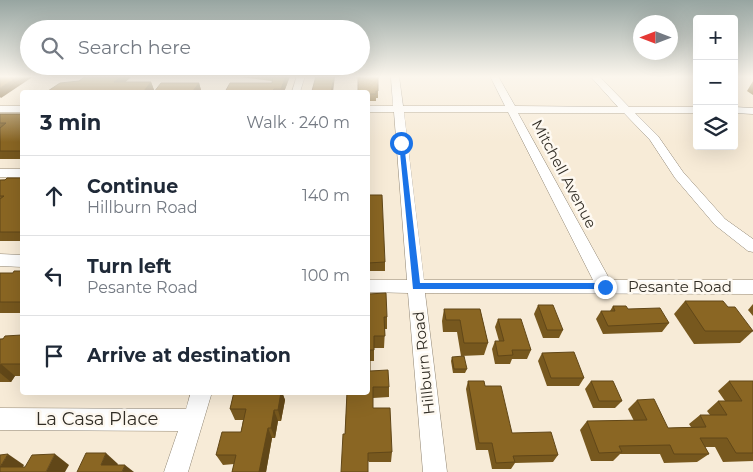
<!DOCTYPE html>
<html lang="en">
<head>
<meta charset="utf-8">
<style>
	:root { --surface:#fff; --page:#f2f2f3; --text:#1f2937; --muted:#747a83; --line:#e0e1e3 }
	body { margin:0; font-family:Montserrat,sans-serif; background:var(--page); color:var(--text) }
	.controls { position:absolute; right:15px; top:15px; display:grid; overflow:hidden; border-radius:5px; box-shadow:0 5px 20px #0002 }
	.controls button { width:45px; height:45px; display:grid; place-items:center; padding:0; border:0; border-bottom:1px solid var(--line); background:var(--surface); color:var(--text); font:25px sans-serif }
	.compass { position:absolute; left:633px; top:15px; width:45px; height:45px; border-radius:50%; background:var(--surface); box-shadow:0 5px 20px #0002; rotate:270deg }
	.stop { position:absolute; width:15px; height:15px; margin:-11px; border:4px solid #1a73e8; border-radius:50%; background:#fff }
	.stop.end { background:#1a73e8; border-color:#fff; box-shadow:0 1px 5px #0008 }
	.list { margin:0; padding:0; list-style:none }
	h2 { display:flex; justify-content:space-between; align-items:center; height:65px; margin:0; padding:0 20px; font-size:21px }
	h2 small { font-size:16px; font-weight:400; color:var(--muted) }
	.list li { display:grid; grid-template-columns:32px 1fr auto; gap:15px; align-items:center; box-sizing:border-box; height:80px; padding:0 20px; border-top:1px solid var(--line) }
	.list b { display:block; font-size:19px; white-space:nowrap }
	.list p { margin:0; font-size:16px; white-space:nowrap; color:var(--muted) }
	.list em { font-size:16px; font-style:normal; color:var(--muted) }
	.icon { flex:none; width:28px; height:28px; fill:none; stroke:currentColor; stroke-width:2; stroke-linecap:round; stroke-linejoin:round }
	.map { position:relative; flex:none; width:753px; height:472px; overflow:hidden }
	.search { position:absolute; background:var(--surface); box-shadow:0 5px 20px #0002; left:20px; top:20px; width:350px; height:55px; display:flex; align-items:center; gap:12px; box-sizing:border-box; padding:0 18px; border-radius:28px; color:var(--muted); font-size:19px }
	.panel { position:absolute; background:var(--surface); box-shadow:0 5px 20px #0002; left:20px; top:90px; width:350px; height:305px; border-radius:5px }
	.map>svg:first-child { display:block }
	.lines { fill:none; stroke-linecap:round; stroke-linejoin:round }
	.minor-casing { stroke:#908573; stroke-width:1 }
	.minor { fill:#fff; fill-rule:evenodd }
	.wall { fill:#77581e }
	.shaded-wall { fill:#614718 }
	.building { fill:#8a6623; stroke:#614718 }
	.route { fill:#1a73e8 }
	.labels { text-anchor:middle; stroke-width:5; stroke-linejoin:round; paint-order:stroke }
	.street-label { font-size:15px; fill:#322e26; stroke:#fef9f1 }
	.near-street-label { font-size:18px; fill:#322e26; stroke:#fef9f1 }
</style>
</head>
<body>
<div class="map">
<svg width="753" height="472" viewBox="0 0 753 472">
	<rect width="100%" height="100%" fill="#f7ebd7"/>
	<g class="lines">
		<g class="minor-casing">
			<g id="minor">
				<path d="M297,76H305L300,92H292Z"/>
				<path d="M391,76H399L403,106H505L490,76H498L515,106L618,107L590,76H599L629,107H697V113H635L658,136L683,172L725,219L753,239V252L748,251L715,225L675,178L650,140L624,113H518L610,280H753V294L425,293L447,472H423L408,293L368,292V280H407L394,112H368V106H393ZM404,112H508L593,280H424Z"/>
				<rect x="0" y="106" width="22" height="6"/>
				<path d="M734,107L753,108V114L734,113Z"/>
				<rect x="0" y="169" width="22" height="8"/>
				<path d="M0,254L22,255V267L0,266Z"/>
				<path d="M191,392H212L188,472H164L178,431L0,430V408L186,409Z"/>
			</g>
		</g>
		<use href="#minor" class="minor"/>
	</g>
	<g class="wall">
		<path d="M86,76H132L125,82H151L154,90L152,92H49L48,91L79,81Z"/>
		<path d="M233,76H290L284,92H225L272,83V81Z"/>
		<path d="M378,76V98H376V101H368V92Z"/>
		<path d="M753,81V95L747,91Z"/>
		<path d="M199,83L201,90L200,92H154Z"/>
		<rect x="0" y="114" width="22" height="45"/>
		<path d="M22,178V241H0V180Z"/>
		<path d="M368,195L385,262V271H368Z"/>
		<path d="M22,271V313H0V273H13Z"/>
		<path d="M368,294L387,317V329H385L384,348H374V361H370V371L389,387V397L373,398V408L392,452L391,462H369L345,434L347,393L346,392H368Z"/>
		<path d="M685,301L728,307L753,331L740,343L694,344L674,314Z"/>
		<path d="M753,304V316L748,310Z"/>
		<path d="M538,305L563,330L559,338H543L534,314Z"/>
		<path d="M613,306L628,309L669,323L662,332L603,334L596,319L601,311H610Z"/>
		<path d="M444,309H480L488,343L484,355L461,356L457,332H443L442,321Z"/>
		<path d="M498,319L531,350L527,359H512L510,364H495L492,349L495,341H499L495,327Z"/>
		<path d="M22,335V376H15L11,382H0V339Z"/>
		<path d="M542,353L584,378L579,386H547L538,361Z"/>
		<path d="M452,357L467,369L465,373H453L451,361Z"/>
		<path d="M468,381L485,386L512,433L558,455L553,462L515,463L511,469H492L488,450H476L466,389Z"/>
		<path d="M591,381L622,401L615,408H593L585,389Z"/>
		<path d="M729,381H753V461L723,462L715,447H705L709,454L697,462L664,463L660,454H620L613,461H591L580,430L587,421H634L628,409L637,400L668,428L691,427L689,424L700,415H710L707,411L718,401H725L718,391Z"/>
		<path d="M142,392H166L165,394H144Z"/>
		<path d="M234,392H282L285,400L281,421H278L275,438H272L266,472H232L234,464L223,465L216,455L241,432L243,420H235L230,409Z"/>
	</g>
	<g class="shaded-wall">
		<path d="M19,76H34L1,98L0,97V88Z"/>
		<path d="M122,76H132L117,90L114,82Z"/>
		<path d="M286,76H290L284,92H282L281,89Z"/>
		<path d="M334,76H335L333,92H331Z"/>
		<path d="M151,82L154,90L152,92H144V91Z"/>
		<path d="M199,83L201,90L200,92H194L193,91Z"/>
		<path d="M1,364L15,376L11,382L0,373V366Z"/>
		<path d="M278,392H282L285,400L281,421L278,410Z"/>
		<path d="M274,410L278,421L275,438L271,428Z"/>
		<path d="M268,428L272,438L266,472H259Z"/>
		<path d="M106,453L118,464L114,472L101,465Z"/>
		<path d="M8,454L24,465L20,472L0,467Z"/>
		<path d="M55,454L69,465L65,472H46Z"/>
		<path d="M125,465L134,472H122Z"/>
	</g>
	<g class="building">
		<path d="M0,76H19L0,88Z"/>
		<path d="M86,76H122L114,82H151L144,91H48L60,83L79,81Z"/>
		<path d="M273,76H286L281,89H274L272,92H225L230,83H272Z"/>
		<path d="M316,76H334L331,92H317L318,91H312Z"/>
		<path d="M358,76H378V91H376V94H368V92H358Z"/>
		<path d="M161,83H199L193,91L154,92Z"/>
		<path d="M0,114H22V151H0V128L6,123H0Z"/>
		<path d="M7,178H22V232H0V199L4,196H0V180H5Z"/>
		<path d="M368,195H382L385,262L368,263Z"/>
		<path d="M14,271H22V302H0V273H13Z"/>
		<path d="M386,293L387,317H384L385,336H374V350H370V371L388,370L389,387H373V408H390L392,452L368,453V472H341L343,434H345L347,392H368V294Z"/>
		<path d="M685,301H723L728,307H735L753,331H705Z"/>
		<path d="M538,305H553L563,330H547Z"/>
		<path d="M613,306H626L628,309L660,308L669,323L608,326L601,311H615Z"/>
		<path d="M444,309H480L488,343H464L460,320H446Z"/>
		<path d="M498,319H521L531,350H512L513,355L498,356L495,341H504Z"/>
		<path d="M22,335V364H1L0,366V339H3L5,336Z"/>
		<path d="M574,352L584,378H551L542,353Z"/>
		<path d="M464,356L467,369H454L452,357Z"/>
		<path d="M468,381H484L485,386H501L512,433L551,432L558,455L513,456L515,462L496,463L492,443H479Z"/>
		<path d="M591,381H613L622,401H599Z"/>
		<path d="M729,381H753V453H736L727,438H700L709,454H674L670,445L619,446L622,452L599,453L587,421L647,420L637,400L654,399L668,428L706,427L700,415H727L718,401H742Z"/>
		<path d="M234,392H281L278,410H274L271,428H268L259,472H232L236,455H216L222,432H241L246,409H230Z"/>
		<path d="M86,453H106L101,465H125L122,472H77Z"/>
		<path d="M8,454L0,467H25L32,455L55,454L46,472H0V455Z"/>
	</g>
	<linearGradient id="sky" x2="0" y2="1"><stop stop-color="#97a5a1"/><stop offset="0.54" stop-color="#fbf6ed"/><stop offset="1" stop-color="#fbf6ed" stop-opacity="0"/></linearGradient>
	<rect width="753" height="142" fill="url(#sky)"/>
	<path class="route" d="M399,142L404,143L420,283H605L608,284V289H413Z"/>
	<g class="labels">
		<g class="street-label">
			<text transform="translate(564 174) rotate(62)" y="5">Mitchell Avenue</text>
			<text x="680" y="292">Pesante Road</text>
			<text transform="translate(424 363) rotate(-96)" y="5">Hillburn Road</text>
		</g>
		<g class="near-street-label">
			<text x="97" y="425">La Casa Place</text>
		</g>
	</g>
</svg>
<div class="controls">
<button>+</button>
<button>−</button>
<button><svg class="icon" aria-label="layers" viewBox="0 0 24 24"><path d="M12 4l9 5-9 5-9-5zM3 14l9 5 9-5"/></svg></button>
</div>
<svg class="compass" viewBox="-18 -18 36 36"><path d="M0-13l5 13h-10z" fill="#e53935"/><path d="M0 13l5-13h-10z" fill="#747a83"/></svg>
<div class="stop" style="left:401px;top:143px"></div>
<div class="stop end" style="left:605px;top:287px"></div>
<div class="search"><svg class="icon" aria-label="search" viewBox="0 0 24 24"><circle cx="10" cy="10" r="6"/><path d="M15 15l6 6"/></svg>Search here</div>
<section class="panel">
<h2>3 min<small>Walk · 240 m</small></h2>
<ul class="list">
<li><svg class="icon" aria-label="ahead" viewBox="0 0 24 24"><path d="M12 20V5M6 11l6-6 6 6"/></svg><div><b>Continue</b><p>Hillburn Road</p></div><em>140 m</em></li>
<li><svg class="icon" aria-label="left" viewBox="0 0 24 24"><path d="M17 20v-9H6M10 6l-5 5 5 5"/></svg><div><b>Turn left</b><p>Pesante Road</p></div><em>100 m</em></li>
<li><svg class="icon" aria-label="arrive" viewBox="0 0 24 24"><path d="M6 21V4h12l-3 4 3 4H6"/></svg><div><b>Arrive at destination</b></div></li>
</ul>
</section>
</div>
</body>
</html>
